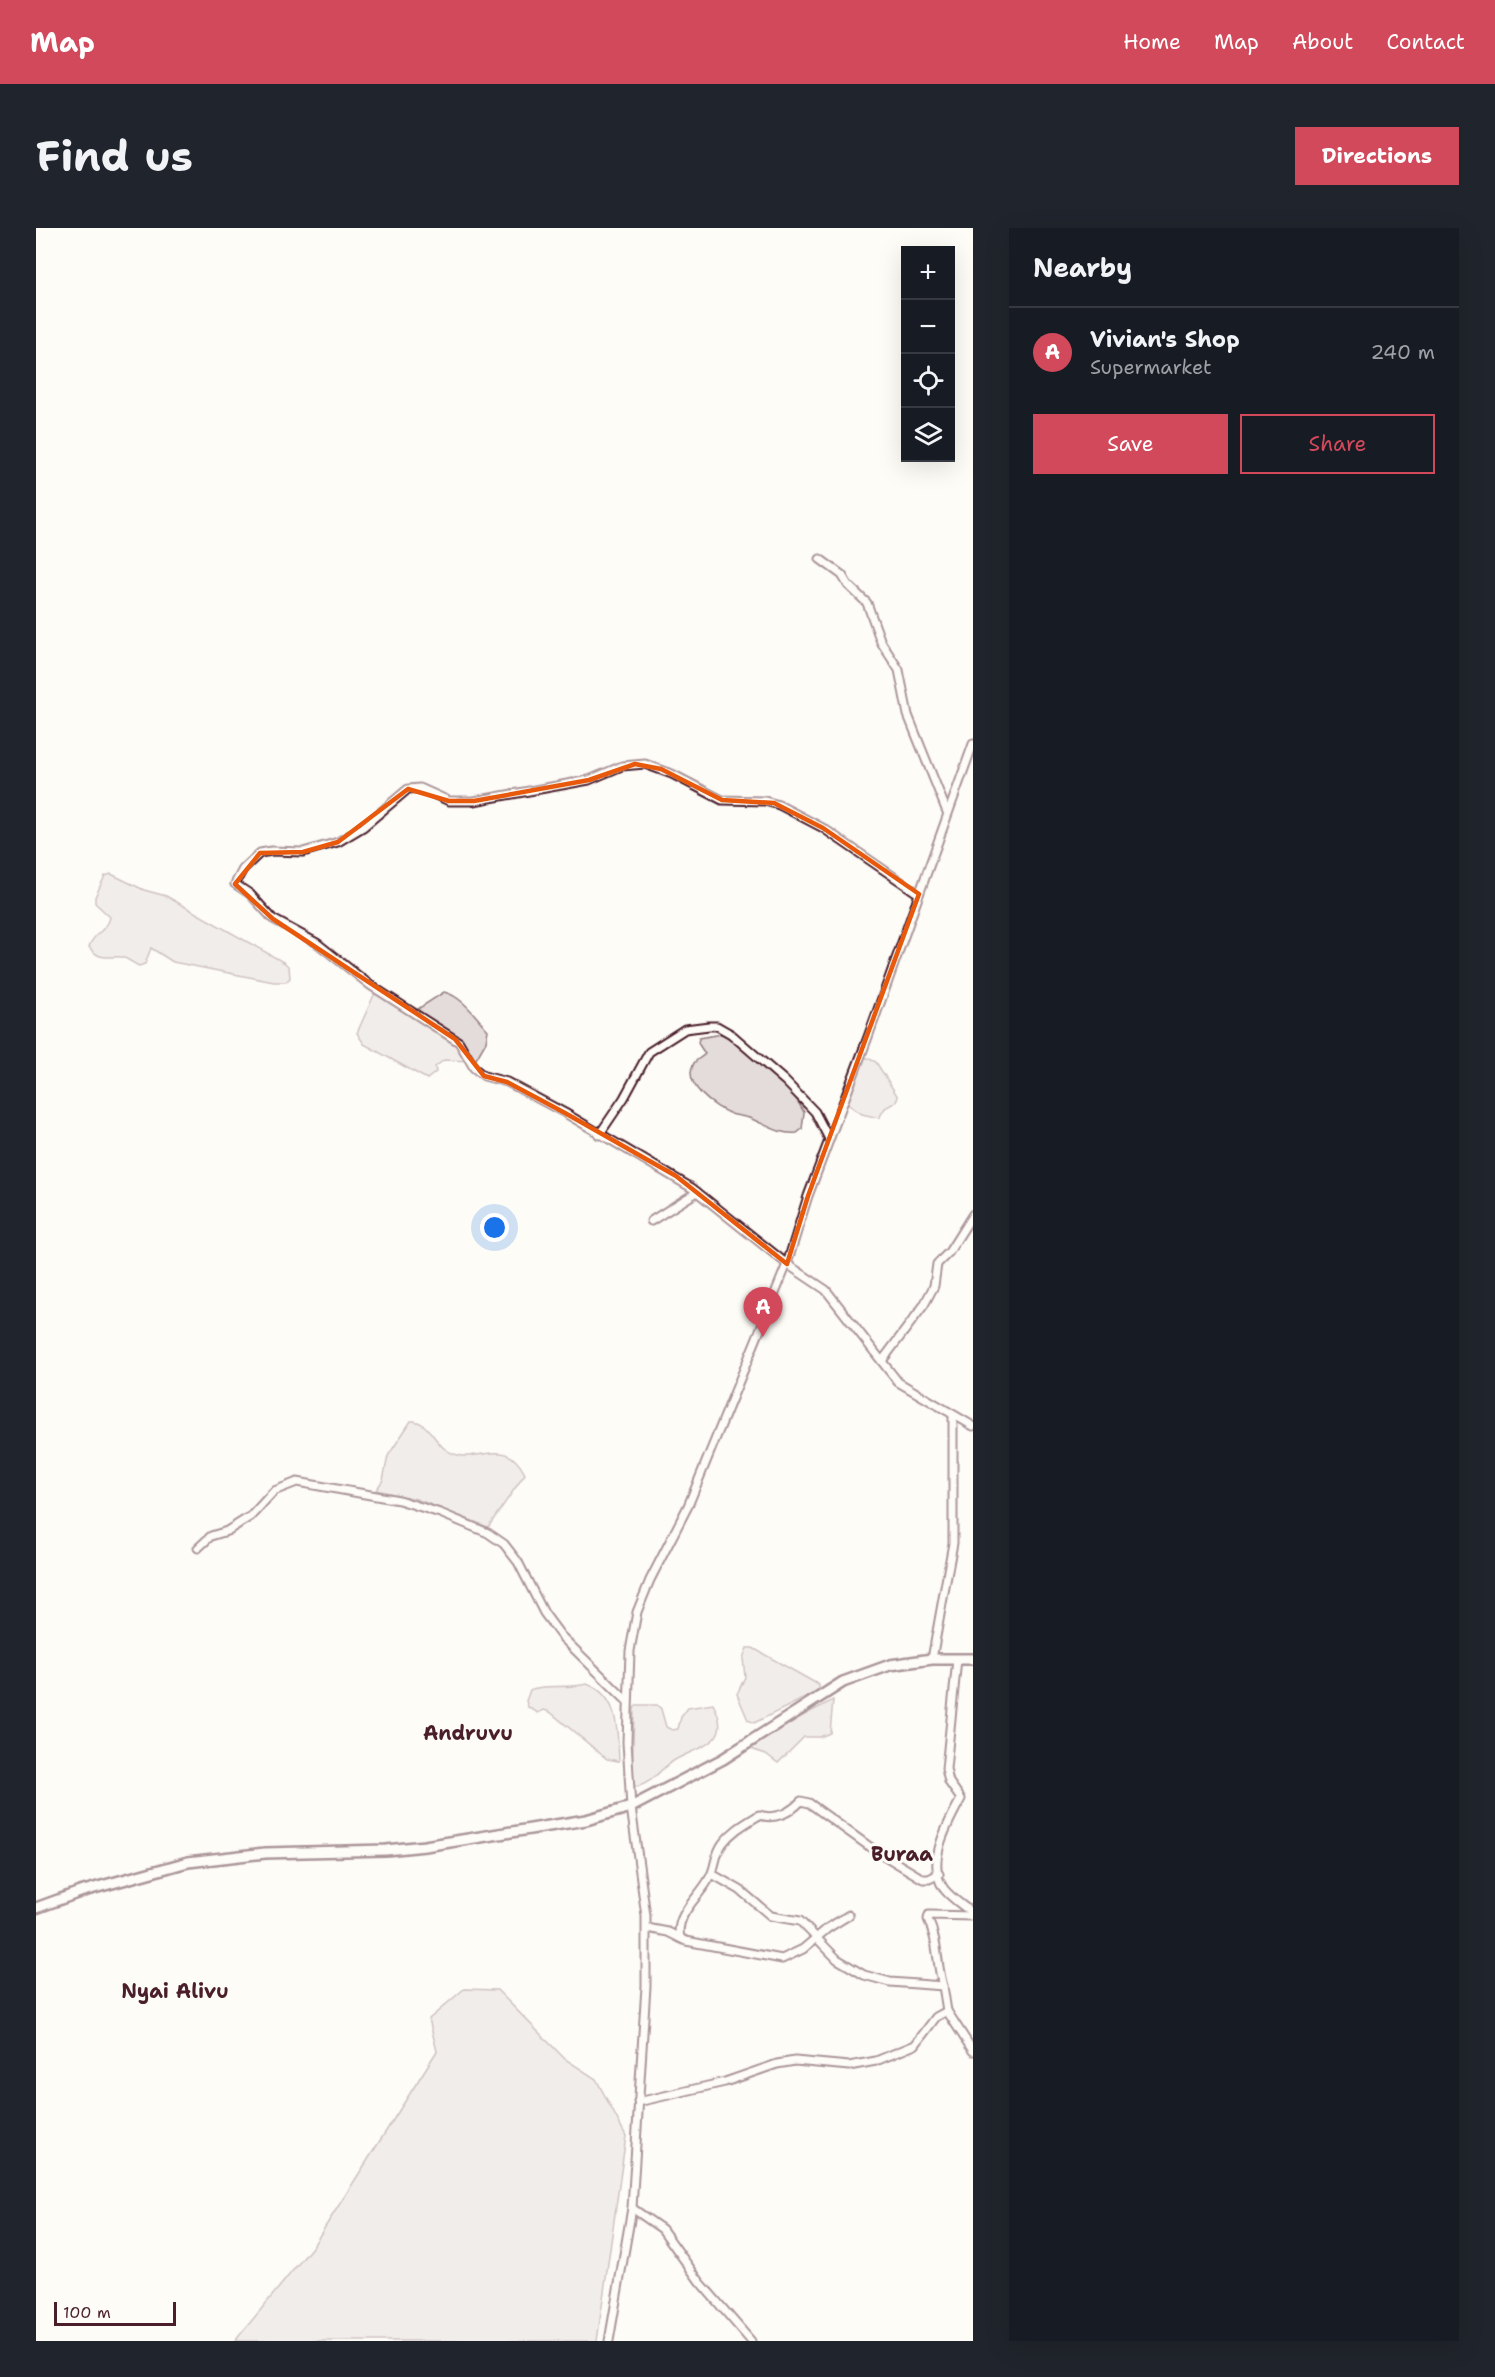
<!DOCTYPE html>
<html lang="en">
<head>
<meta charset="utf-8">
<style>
	:root { --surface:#171b24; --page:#20242c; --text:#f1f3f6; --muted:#9ea1a6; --line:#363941; --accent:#d1495b }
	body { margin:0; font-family:"Shantell Sans",sans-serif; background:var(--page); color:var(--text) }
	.controls { position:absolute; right:18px; top:18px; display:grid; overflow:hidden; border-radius:0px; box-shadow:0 6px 24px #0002 }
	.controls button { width:54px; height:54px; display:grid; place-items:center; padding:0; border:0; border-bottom:2px solid var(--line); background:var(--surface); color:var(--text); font:30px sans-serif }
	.scale { position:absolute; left:18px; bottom:15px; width:122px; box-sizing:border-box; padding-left:6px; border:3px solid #4a1f2b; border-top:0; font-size:16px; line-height:21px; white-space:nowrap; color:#4a1f2b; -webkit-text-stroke:4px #fdfcf7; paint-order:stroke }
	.you { position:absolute; left:459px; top:1000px; width:21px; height:21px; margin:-15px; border:4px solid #fff; border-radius:50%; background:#1a73e8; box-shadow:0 0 0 9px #1a73e833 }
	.badge { display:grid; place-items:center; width:39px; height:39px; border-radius:50%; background:var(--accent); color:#fff; font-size:20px; font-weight:700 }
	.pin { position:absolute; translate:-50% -50px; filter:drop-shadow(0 2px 3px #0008) }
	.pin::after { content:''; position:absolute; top:32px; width:21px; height:18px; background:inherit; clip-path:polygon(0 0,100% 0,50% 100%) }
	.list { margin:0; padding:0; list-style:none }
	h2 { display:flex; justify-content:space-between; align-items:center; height:78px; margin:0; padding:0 24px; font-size:26px }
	h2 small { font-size:20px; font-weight:400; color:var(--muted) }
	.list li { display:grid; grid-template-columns:39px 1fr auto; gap:18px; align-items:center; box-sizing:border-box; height:90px; padding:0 24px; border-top:2px solid var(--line) }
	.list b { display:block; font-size:22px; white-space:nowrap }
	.list p { margin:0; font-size:20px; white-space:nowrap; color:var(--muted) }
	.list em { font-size:20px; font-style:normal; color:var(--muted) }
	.actions { display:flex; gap:12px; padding:18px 24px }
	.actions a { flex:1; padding:14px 0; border:2px solid var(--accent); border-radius:0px; text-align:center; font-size:21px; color:var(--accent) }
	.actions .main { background:var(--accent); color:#fff }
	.icon { flex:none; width:33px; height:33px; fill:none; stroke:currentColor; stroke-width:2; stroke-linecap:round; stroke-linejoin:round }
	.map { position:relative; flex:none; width:937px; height:2113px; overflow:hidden; border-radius:0px }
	header { display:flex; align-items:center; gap:36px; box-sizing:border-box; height:84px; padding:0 30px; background:var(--accent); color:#fff }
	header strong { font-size:28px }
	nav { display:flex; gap:33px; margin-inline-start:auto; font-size:21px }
	.intro { display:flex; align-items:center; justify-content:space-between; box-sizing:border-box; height:144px; padding:0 36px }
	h1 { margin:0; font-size:42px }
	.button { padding:15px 27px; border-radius:0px; background:var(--accent); color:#fff; font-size:21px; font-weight:700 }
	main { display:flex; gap:36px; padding:0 36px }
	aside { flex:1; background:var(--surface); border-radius:0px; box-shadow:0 6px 24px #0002 }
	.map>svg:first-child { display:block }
	.green { fill:#e3dcda; stroke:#967e82; stroke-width:1.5 }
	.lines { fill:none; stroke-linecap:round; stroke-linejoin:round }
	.street-casing { stroke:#4a1f2b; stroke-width:11 }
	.secondary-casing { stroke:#4a1f2b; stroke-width:14 }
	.street { stroke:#fdfcf7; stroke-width:7 }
	.secondary { stroke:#fdfcf7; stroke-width:9 }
	.marked { fill:none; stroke:#e8590c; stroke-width:4.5; stroke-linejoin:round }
	.labels { text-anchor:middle; stroke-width:6; stroke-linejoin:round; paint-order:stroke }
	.quarter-label { font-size:20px; font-weight:bold; fill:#4a1f2b; stroke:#fdfcf7 }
</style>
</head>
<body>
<header>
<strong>Map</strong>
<nav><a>Home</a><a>Map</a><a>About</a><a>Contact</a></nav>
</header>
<div class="intro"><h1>Find us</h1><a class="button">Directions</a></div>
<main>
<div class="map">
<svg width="937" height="2113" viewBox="0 0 937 2113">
	<rect width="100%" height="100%" fill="#fdfcf7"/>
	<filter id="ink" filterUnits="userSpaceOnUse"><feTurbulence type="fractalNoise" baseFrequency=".0167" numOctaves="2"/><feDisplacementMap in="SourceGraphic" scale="12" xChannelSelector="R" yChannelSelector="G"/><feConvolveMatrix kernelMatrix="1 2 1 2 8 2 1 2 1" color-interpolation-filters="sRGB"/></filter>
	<g filter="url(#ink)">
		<g class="green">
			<path d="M75,646L108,662L130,668L249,735L253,739L254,750L250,754H238L137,734L115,720L109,736L103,738C98,736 91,730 85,729C70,728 64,733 53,719C56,706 72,702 74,689L59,675V669L69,648Z"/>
			<path d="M408,764C426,768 440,789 452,802L450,814L439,833L408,832L399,839L400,844L391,851L328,816L321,805L338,767L343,765L379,783Z"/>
			<path d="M686,806L697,811L756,864L768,884L766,901L761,905C743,907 729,896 713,890C707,888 701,888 695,886C679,880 645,856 658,835C660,832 666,829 669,826L662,815L663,810Z"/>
			<path d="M829,829L840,834L862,869L860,874L849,880L843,890L826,886L810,875L824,831Z"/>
			<path d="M375,1193C391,1192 398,1213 409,1221C437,1243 467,1202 489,1246L452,1299L380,1271L340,1262L347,1252L352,1228Z"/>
			<path d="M711,1420H717L783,1457V1463L718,1495L712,1492L701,1466L709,1449L707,1430Z"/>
			<path d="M551,1456C584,1468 581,1504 583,1533L571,1531L514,1484L508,1482L502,1485L492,1479L490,1473L494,1462C506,1456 534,1461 551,1456Z"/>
			<path d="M797,1472L794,1505L784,1509H768L742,1535L730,1526L718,1522L713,1516Z"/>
			<path d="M677,1476C700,1517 659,1518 634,1535C619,1546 621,1551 601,1559L596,1556L598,1480L602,1477H621L625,1481L630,1499L636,1502L642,1501L645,1489L652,1480Z"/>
			<path d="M428,1761L461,1762L529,1831L560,1851L590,1908L561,2113H199L277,2018L401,1823L393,1791Z"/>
		</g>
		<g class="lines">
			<g class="street-casing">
				<g id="street">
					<path d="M784,331L806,347L812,357L831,375L845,414L863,442L872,487L911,584"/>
					<path d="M883,666L787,600L743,577L729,573L686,572L636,546L609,536L586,538L553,552L438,573H413L384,560L372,561L327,599L302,614L267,624L236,623L224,625L207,641L199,656L214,666L237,691L281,715L334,757L423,814L438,840L448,848L471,854L529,885L656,960L751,1036L790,1062L862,1154L937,1198"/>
					<path d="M563,907L588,870L613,824L649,801L673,798H681L695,806L749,853L779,884L793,911"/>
					<path d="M615,993L661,964"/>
					<path d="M846,1133L888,1077L898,1058L901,1036L913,1024L937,986"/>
					<path d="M162,1320L175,1308L191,1303L215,1288L238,1263L261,1254L363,1272L404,1285L452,1305L468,1316L482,1334L508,1385L525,1408L591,1473"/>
					<path d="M896,1431L917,1315V1187"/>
					<path d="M921,1431L910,1541L913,1554L925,1571C912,1595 889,1635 908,1661C916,1671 928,1678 937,1686"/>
					<path d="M676,1646L704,1662L735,1688L764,1693L801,1731L828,1747L854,1754L907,1758L911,1783"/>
					<path d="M611,1700L632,1704L650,1713L746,1731L767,1721L792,1700L813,1687"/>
					<path d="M644,1710C638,1686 665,1668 674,1649C680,1639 678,1627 687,1615C697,1602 709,1596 723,1587C739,1592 754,1585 765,1573L773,1575L834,1619L887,1651H893L903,1646"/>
					<path d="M907,1758C900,1734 903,1716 892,1691L893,1687L937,1688"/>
					<path d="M602,1874L689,1854L741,1836L759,1833L813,1838L840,1833L879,1817L900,1789L911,1783L937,1823"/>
					<path d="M596,1980L626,2001L664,2054L715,2113"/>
					<path d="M573,2113L596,1980L610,1758V1688L595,1579L591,1514L594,1423L601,1384L614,1352L652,1278L751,1036L772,968L832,809L937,516"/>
				</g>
			</g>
			<g class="secondary-casing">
				<path id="secondary" d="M0,1680L44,1664L152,1634L229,1625L350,1622L389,1618L550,1592L595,1579L687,1531L807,1454L854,1437L896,1431H937"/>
			</g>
			<use href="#street" class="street"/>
			<use href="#secondary" class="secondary"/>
		</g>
	</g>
	<path d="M0 0H937V2113H0ZM599,536L625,541L686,572L738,575L787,600L883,666L772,968L751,1036L640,948L529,885L471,854L448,848L419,811L237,691L199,656L224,625L267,624L302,614L372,561L413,573H438L553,552Z" fill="#fdfcf7" fill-opacity=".55" fill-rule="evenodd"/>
	<path class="marked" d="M599,536L625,541L686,572L738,575L787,600L883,666L772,968L751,1036L640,948L529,885L471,854L448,848L419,811L237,691L199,656L224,625L267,624L302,614L372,561L413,573H438L553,552Z"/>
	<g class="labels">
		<g class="quarter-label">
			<text x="432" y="1512">Andruvu</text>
			<text x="866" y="1633">Buraa</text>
			<text x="139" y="1770">Nyai Alivu</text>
		</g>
	</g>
</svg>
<div class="controls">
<button>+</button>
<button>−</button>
<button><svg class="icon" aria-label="locate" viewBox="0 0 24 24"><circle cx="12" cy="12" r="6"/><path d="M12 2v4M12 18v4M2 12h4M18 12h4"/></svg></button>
<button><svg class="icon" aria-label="layers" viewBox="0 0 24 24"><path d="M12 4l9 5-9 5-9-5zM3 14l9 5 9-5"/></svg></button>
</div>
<div class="scale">100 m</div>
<div class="you"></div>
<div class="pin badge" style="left:727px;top:1109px">A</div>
</div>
<aside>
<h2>Nearby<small></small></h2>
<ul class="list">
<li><span class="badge">A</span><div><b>Vivian's Shop</b><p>Supermarket</p></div><em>240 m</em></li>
</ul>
<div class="actions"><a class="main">Save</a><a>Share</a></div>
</aside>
</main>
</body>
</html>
